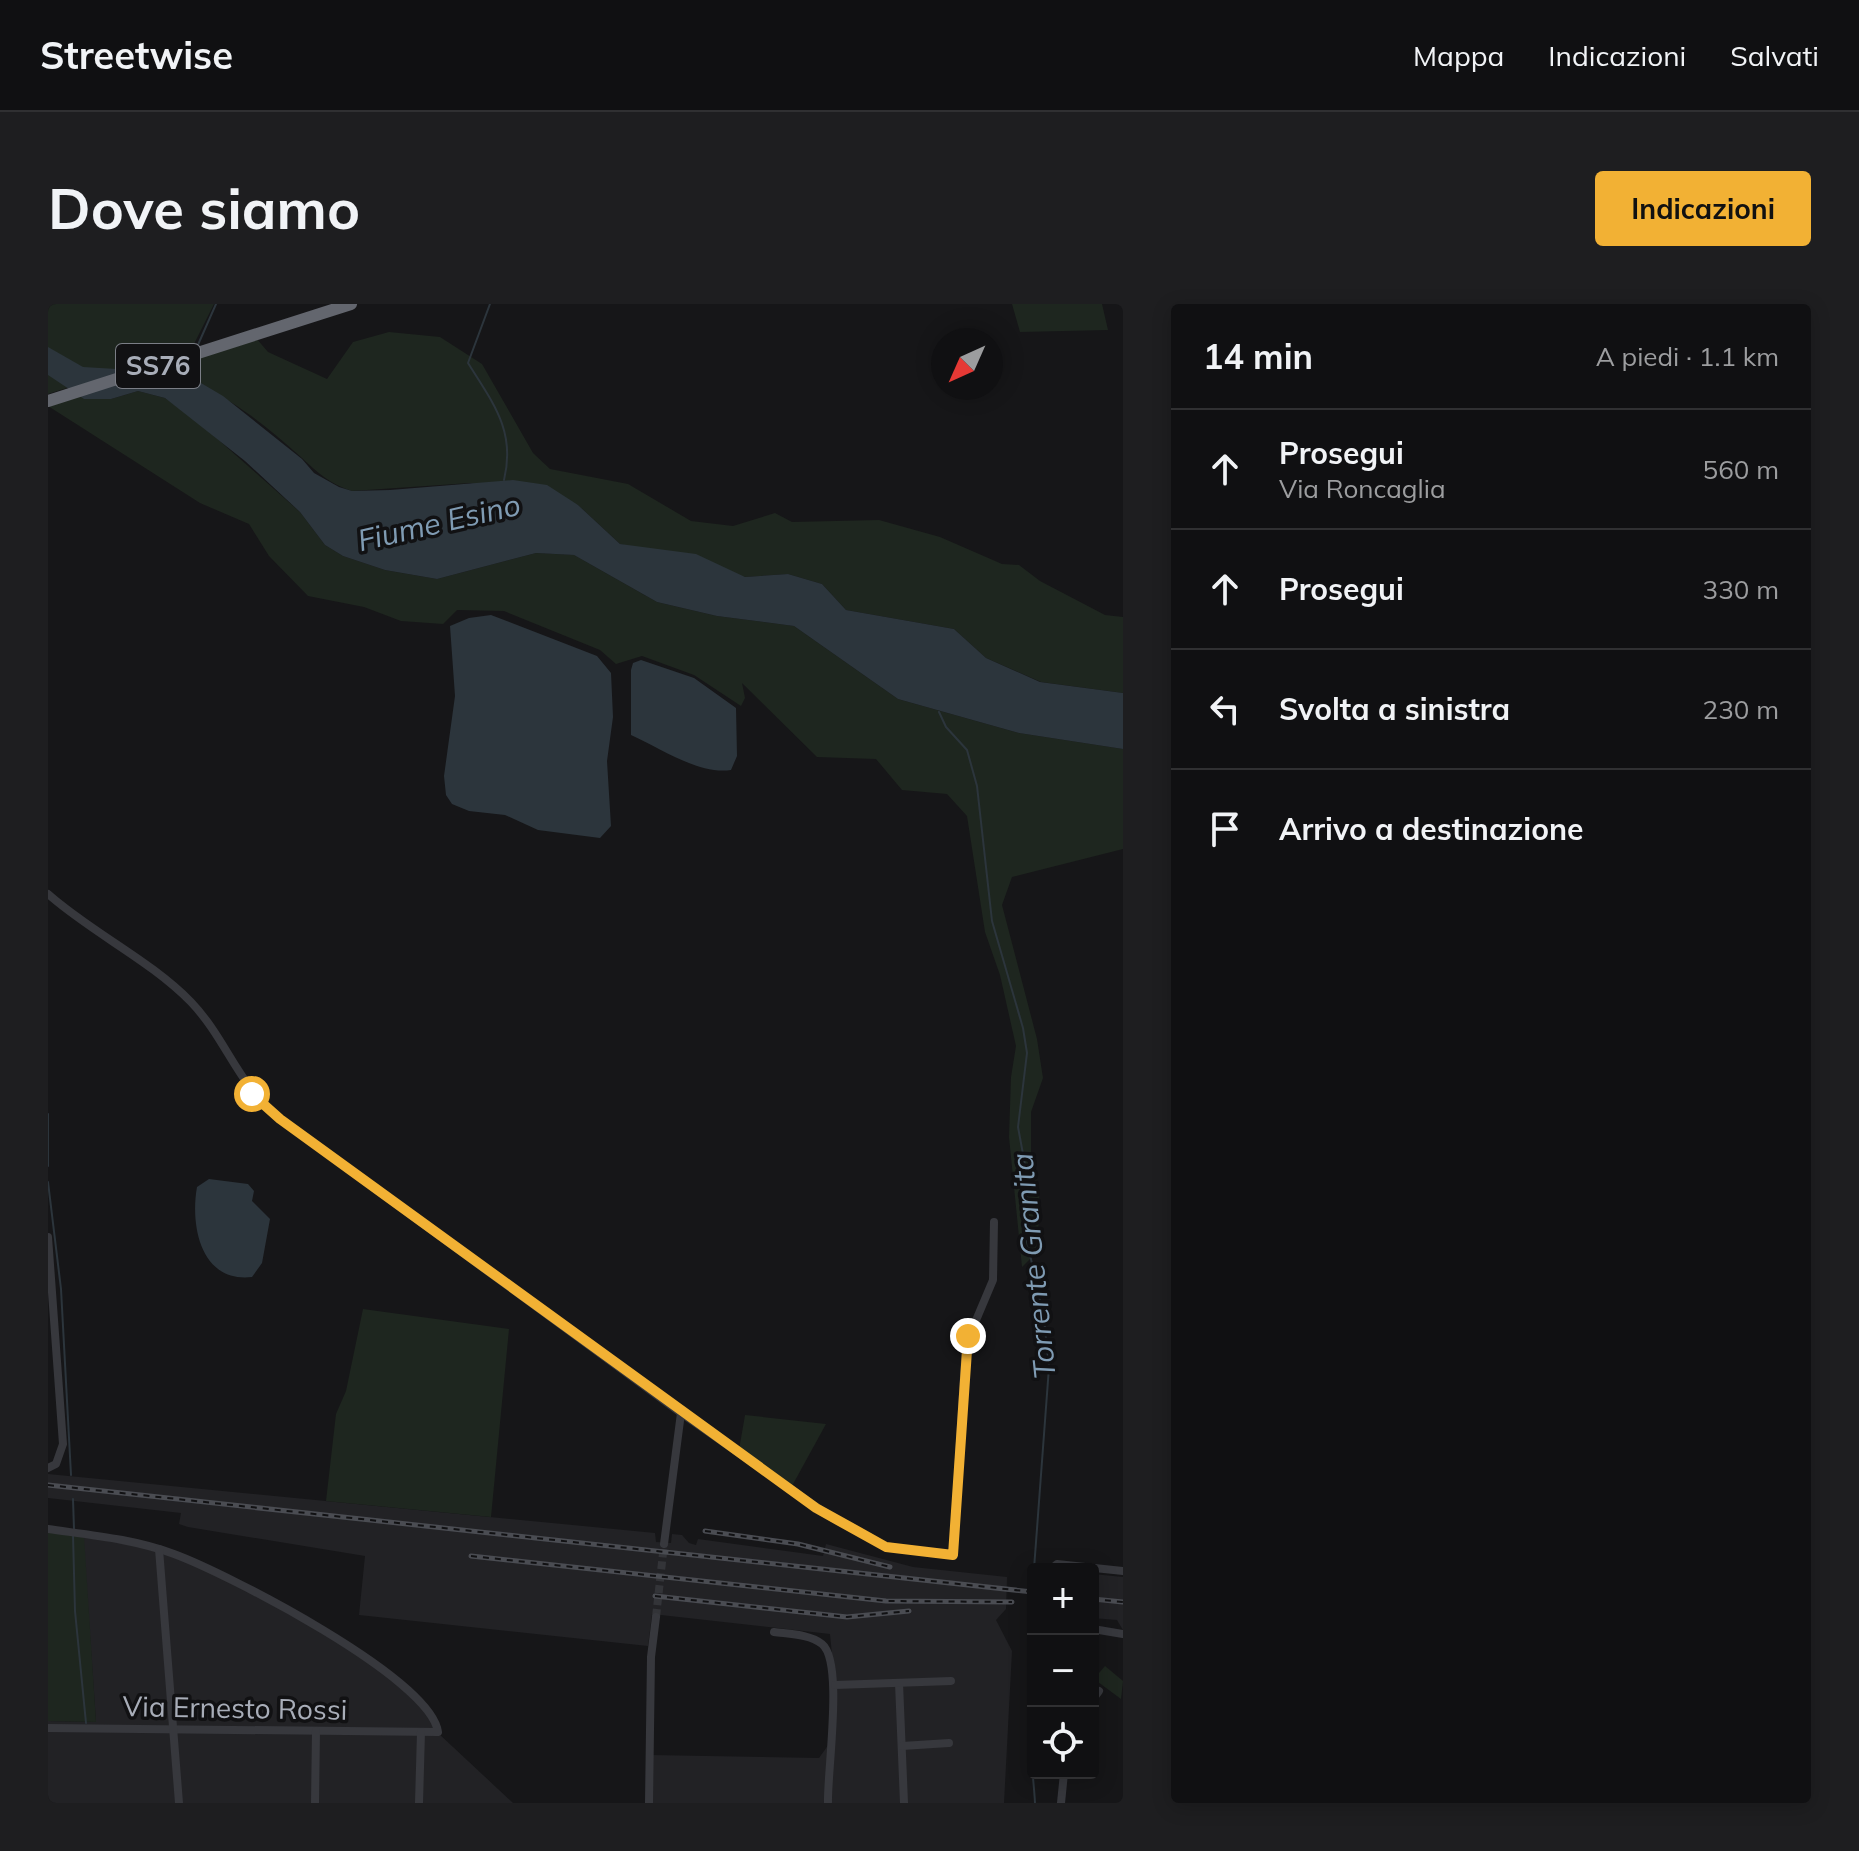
<!DOCTYPE html>
<html lang="it">
<head>
<meta charset="utf-8">
<style>
	:root { --surface:#101012; --page:#1e1e20; --text:#f1f3f6; --muted:#9c9d9f; --line:#303032; --accent:#f2b134 }
	body { margin:0; font-family:Mulish,sans-serif; background:var(--page); color:var(--text) }
	.controls { position:absolute; right:24px; bottom:24px; display:grid; overflow:hidden; border-radius:8px; box-shadow:0 4px 20px #0003 }
	.controls button { width:72px; height:72px; display:grid; place-items:center; padding:0; border:0; border-bottom:2px solid var(--line); background:var(--surface); color:var(--text); font:40px sans-serif }
	.compass { position:absolute; left:883px; top:24px; width:72px; height:72px; border-radius:50%; background:var(--surface); box-shadow:0 4px 20px #0003; rotate:225deg }
	.stop { position:absolute; width:24px; height:24px; margin:-18px; border:6px solid #f2b134; border-radius:50%; background:#fff }
	.stop.end { background:#f2b134; border-color:#fff; box-shadow:0 2px 8px #0008 }
	.list { margin:0; padding:0; list-style:none }
	h2 { display:flex; justify-content:space-between; align-items:center; height:104px; margin:0; padding:0 32px; font-size:34px }
	h2 small { font-size:26px; font-weight:400; color:var(--muted) }
	.list li { display:grid; grid-template-columns:52px 1fr auto; gap:24px; align-items:center; box-sizing:border-box; height:120px; padding:0 32px; border-top:2px solid var(--line) }
	.list b { display:block; font-size:30px; white-space:nowrap }
	.list p { margin:0; font-size:26px; white-space:nowrap; color:var(--muted) }
	.list em { font-size:26px; font-style:normal; color:var(--muted) }
	.icon { flex:none; width:44px; height:44px; fill:none; stroke:currentColor; stroke-width:2; stroke-linecap:round; stroke-linejoin:round }
	.map { position:relative; flex:none; width:1075px; height:1499px; overflow:hidden; border-radius:8px }
	header { display:flex; align-items:center; gap:48px; box-sizing:border-box; height:112px; padding:0 40px; background:var(--surface); border-bottom:2px solid var(--line) }
	header strong { font-size:38px }
	nav { display:flex; gap:44px; margin-inline-start:auto; font-size:28px }
	.intro { display:flex; align-items:center; justify-content:space-between; box-sizing:border-box; height:192px; padding:0 48px }
	h1 { margin:0; font-size:56px }
	.button { padding:20px 36px; border-radius:8px; background:var(--accent); color:#111; font-size:28px; font-weight:700 }
	main { display:flex; gap:48px; padding:0 48px }
	aside { flex:1; background:var(--surface); border-radius:8px; box-shadow:0 4px 20px #0003 }
	.map>svg:first-child { display:block }
	.built { fill:#222225 }
	.green { fill:#1e261f }
	.water { fill:#2c353c }
	.lines { fill:none; stroke-linecap:round; stroke-linejoin:round }
	.stream { stroke:#2c353c; stroke-width:2 }
	.minor-tunnel { stroke:#333438; stroke-width:8; stroke-dasharray:8 4; stroke-linecap:butt }
	.minor { stroke:#37383d; stroke-width:8 }
	.highway { stroke:#63666e; stroke-width:12 }
	.rail-casing { stroke:#4a4c52; stroke-width:5 }
	.rail { stroke:#111113; stroke-width:2; stroke-dasharray:6; stroke-linecap:butt }
	.route { stroke:#f2b134; stroke-width:10 }
	.labels { text-anchor:middle; stroke-width:7; stroke-linejoin:round; paint-order:stroke }
	.shield { fill:#111113; stroke:#7b7e86; stroke-width:2 }
	.shield-label { font-size:26px; font-weight:bold; fill:#a8adb8 }
	.street-label { font-size:28px; fill:#a8adb8; stroke:#111113 }
	.water-label { font-size:30px; font-style:italic; fill:#7f9bb3; stroke:#111113 }
</style>
</head>
<body>
<header>
<strong>Streetwise</strong>
<nav><a>Mappa</a><a>Indicazioni</a><a>Salvati</a></nav>
</header>
<div class="intro"><h1>Dove siamo</h1><a class="button">Indicazioni</a></div>
<main>
<div class="map">
<svg width="1075" height="1499" viewBox="0 0 1075 1499">
	<rect width="100%" height="100%" fill="#161618"/>
	<g class="built">
		<path d="M0,1170L607,1229L608,1238L623,1239L624,1230L634,1231L641,1239L648,1241L650,1235L775,1252L778,1240L865,1263L959,1273L958,1305L948,1316L964,1347L956,1499H601L602,1451L771,1454L781,1440L787,1381L782,1330L604,1310L600,1342L311,1311L317,1252L140,1223L131,1220L133,1209L0,1194Z"/>
		<path d="M35,1230L64,1234L174,1269L327,1361L377,1406L390,1429L465,1499H0V1417L48,1418Z"/>
		<path d="M1045,1270L1075,1273V1326L1069,1316L1045,1314Z"/>
	</g>
	<g class="green">
		<path d="M0,0H166L144,44L0,90Z"/>
		<path d="M964,0H1054L1060,26L972,28Z"/>
		<path d="M341,28L392,33L434,60L485,149L502,165L580,180L643,217L685,222L727,209L744,218L831,216L892,233L954,260L971,261L992,277L1057,311L1075,313V389L993,378L938,354L906,325L798,306L774,280L740,270L697,273L572,240L530,201L422,179L304,187C282,180 270,169 254,154C211,115 158,72 99,68L208,34L220,48L279,75L305,38Z"/>
		<path d="M90,87L117,94L148,116L252,208L277,241L295,252L337,266L389,275L488,249L526,251L609,298L669,312L746,322L850,395L971,429L1075,445V545L964,573L954,601L989,735L995,774L983,808V852L991,888L990,947L974,963L961,833L963,773L968,742L952,671L937,628L919,512L899,490L854,486L828,455L769,453L694,379L697,394L693,402L646,371L594,352L568,360L552,346L456,307L409,306L395,320L353,317L316,303L260,292L221,252L201,220L152,199L0,102L30,91L63,95Z"/>
		<path d="M315,1005L461,1025L443,1213L278,1197L288,1110L298,1087Z"/>
		<path d="M697,1111L778,1120L744,1182L691,1146Z"/>
		<path d="M0,1228L36,1232L48,1418L0,1417Z"/>
		<path d="M1057,1362L1075,1377L1073,1395L1046,1375Z"/>
	</g>
	<g class="water">
		<path d="M0,43L35,63L136,69L175,92L254,155L266,169L291,183L304,187L342,186L465,176L499,181L530,201L572,240L648,250L697,273L740,270L774,280L798,306L906,325L938,354L992,378L1075,389V445L971,429L850,395L746,322L669,312L609,298L526,251L488,249L389,275L337,266L295,252L277,241L252,208L197,157L117,94L90,87L63,95H36L0,71Z"/>
		<path d="M443,311L549,352L563,369L565,413L559,457L563,522L552,534L490,526L457,511L421,507L404,500L398,491L396,472L407,392L402,322L421,314Z"/>
		<path d="M593,356L646,374L688,404L689,452L683,466C651,471 612,444 583,431V366L585,359Z"/>
		<path d="M161,875L200,880L206,887L204,897L222,915L214,959L204,973C153,979 142,922 149,883Z"/>
	</g>
	<g class="lines">
		<g class="stream">
			<path d="M442,0L420,59C445,99 468,127 456,176"/>
			<path d="M149,43L168,0"/>
			<path d="M136,72L143,56"/>
			<path d="M891,408L898,423L919,446L929,482L944,617L975,724L979,749L970,823L980,877L976,923L996,1015L1001,1063L986,1265"/>
			<path d="M0,810V862"/>
			<path d="M0,878L13,985L23,1171"/>
			<path d="M25,1195L26,1225"/>
			<path d="M25,1231L27,1307L38,1419"/>
			<path d="M985,1389C977,1428 985,1460 987,1499"/>
		</g>
		<path class="minor-tunnel" d="M608,1313L616,1240"/>
		<g class="minor">
			<path d="M0,590C44,629 102,656 143,698C179,736 189,780 232,815L633,1109L783,1213L838,1243L905,1251L918,1040L945,976L946,918"/>
			<path d="M0,933L15,1140L8,1160L0,1164"/>
			<path d="M0,1225C42,1231 86,1235 126,1250C178,1269 383,1374 390,1428L0,1424"/>
			<path d="M616,1240L633,1109"/>
			<path d="M111,1245L131,1499"/>
			<path d="M1003,1265L1009,1260L1075,1267"/>
			<path d="M1045,1325L1075,1330"/>
			<path d="M726,1328C740,1330 762,1330 774,1340C796,1358 779,1467 780,1499"/>
			<path d="M851,1379L856,1499"/>
			<path d="M787,1381L903,1377"/>
			<path d="M1045,1395L1051,1387"/>
			<path d="M854,1442L901,1439"/>
			<path d="M267,1499L268,1427"/>
			<path d="M371,1499L373,1428"/>
			<path d="M601,1499L603,1353L608,1313"/>
			<path d="M1013,1499L1016,1469"/>
		</g>
		<path class="highway" d="M0,97L303,0"/>
		<g class="rail-casing">
			<g id="rail">
				<path d="M0,1181L985,1288"/>
				<path d="M657,1227L750,1240L842,1263"/>
				<path d="M423,1252L838,1297L964,1298"/>
				<path d="M607,1292L799,1313L861,1307"/>
				<path d="M1045,1295L1075,1298"/>
			</g>
		</g>
		<use href="#rail" class="rail"/>
	</g>
	<g class="lines">
		<path class="route" d="M204,790L232,815L768,1204L838,1243L905,1251L920,1032"/>
	</g>
	<g class="labels">
		<rect class="shield" x="68" y="40" width="84" height="44" rx="6"/>
		<g class="shield-label">
			<text x="110" y="71">SS76</text>
		</g>
		<g class="street-label">
			<text transform="translate(187 1404) rotate(1)" y="10">Via Ernesto Rossi</text>
		</g>
		<g class="water-label">
			<text transform="translate(391 219) rotate(-13)" y="10">Fiume Esino</text>
			<text transform="translate(986 962) rotate(-96)" y="10">Torrente Granita</text>
		</g>
	</g>
</svg>
<div class="controls">
<button>+</button>
<button>−</button>
<button><svg class="icon" aria-label="locate" viewBox="0 0 24 24"><circle cx="12" cy="12" r="6"/><path d="M12 2v4M12 18v4M2 12h4M18 12h4"/></svg></button>
</div>
<svg class="compass" viewBox="-18 -18 36 36"><path d="M0-13l5 13h-10z" fill="#e53935"/><path d="M0 13l5-13h-10z" fill="#9c9d9f"/></svg>
<div class="stop" style="left:204px;top:790px"></div>
<div class="stop end" style="left:920px;top:1032px"></div>
</div>
<aside>
<h2>14 min<small>A piedi · 1.1 km</small></h2>
<ul class="list">
<li><svg class="icon" aria-label="ahead" viewBox="0 0 24 24"><path d="M12 20V5M6 11l6-6 6 6"/></svg><div><b>Prosegui</b><p>Via Roncaglia</p></div><em>560 m</em></li>
<li><svg class="icon" aria-label="ahead" viewBox="0 0 24 24"><path d="M12 20V5M6 11l6-6 6 6"/></svg><div><b>Prosegui</b></div><em>330 m</em></li>
<li><svg class="icon" aria-label="left" viewBox="0 0 24 24"><path d="M17 20v-9H6M10 6l-5 5 5 5"/></svg><div><b>Svolta a sinistra</b></div><em>230 m</em></li>
<li><svg class="icon" aria-label="arrive" viewBox="0 0 24 24"><path d="M6 21V4h12l-3 4 3 4H6"/></svg><div><b>Arrivo a destinazione</b></div></li>
</ul>
</aside>
</main>
</body>
</html>
